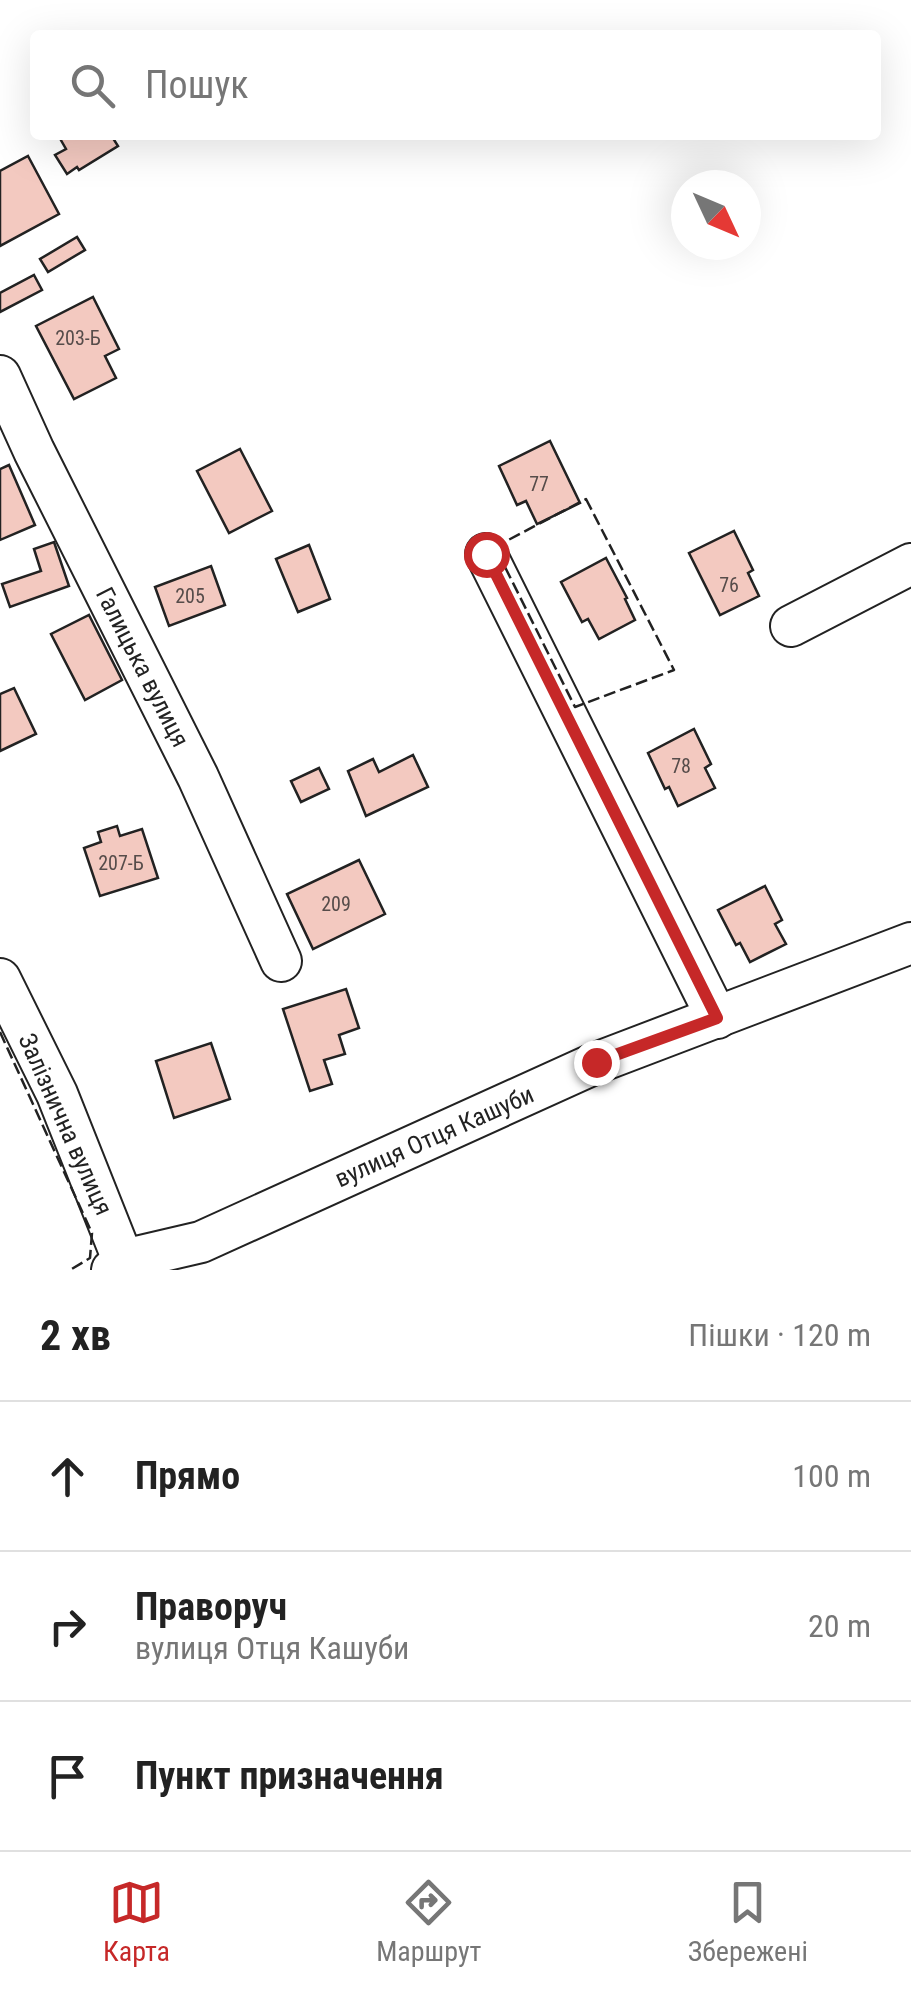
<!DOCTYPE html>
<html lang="uk">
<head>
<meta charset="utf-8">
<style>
	:root { --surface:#fff; --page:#f2f2f2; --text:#222; --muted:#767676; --line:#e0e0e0; --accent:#c62828 }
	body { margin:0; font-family:"Roboto Condensed",sans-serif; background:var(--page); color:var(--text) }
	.compass { position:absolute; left:671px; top:170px; width:90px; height:90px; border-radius:50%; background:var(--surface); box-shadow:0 10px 40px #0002; rotate:134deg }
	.stop { position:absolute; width:30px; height:30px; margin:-22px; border:8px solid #c62828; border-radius:50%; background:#fff }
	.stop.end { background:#c62828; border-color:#fff; box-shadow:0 2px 10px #0008 }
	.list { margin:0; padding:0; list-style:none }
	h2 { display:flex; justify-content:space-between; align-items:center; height:130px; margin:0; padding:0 40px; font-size:42px }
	h2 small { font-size:32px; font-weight:400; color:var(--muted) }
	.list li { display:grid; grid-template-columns:65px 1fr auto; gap:30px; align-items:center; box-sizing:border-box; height:150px; padding:0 40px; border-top:2px solid var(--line) }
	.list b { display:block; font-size:38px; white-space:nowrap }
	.list p { margin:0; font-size:32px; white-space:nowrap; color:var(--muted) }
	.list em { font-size:32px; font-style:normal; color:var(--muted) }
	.icon { flex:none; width:55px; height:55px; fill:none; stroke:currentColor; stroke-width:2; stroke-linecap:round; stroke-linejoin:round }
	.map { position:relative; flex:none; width:911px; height:1270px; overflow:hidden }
	.search { position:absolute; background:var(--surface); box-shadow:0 10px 40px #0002; left:30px; right:30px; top:30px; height:110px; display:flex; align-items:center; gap:25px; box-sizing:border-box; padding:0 35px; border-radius:10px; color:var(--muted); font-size:38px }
	.sheet { height:580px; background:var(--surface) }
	nav { display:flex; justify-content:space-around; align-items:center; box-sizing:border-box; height:140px; border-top:2px solid var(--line); background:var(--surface); font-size:28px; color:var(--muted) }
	nav a { display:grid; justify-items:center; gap:5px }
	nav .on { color:var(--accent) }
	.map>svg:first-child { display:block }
	.building { fill:#f3c9c0; stroke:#222; stroke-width:2.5 }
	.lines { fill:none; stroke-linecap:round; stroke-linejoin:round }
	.minor-casing { stroke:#222; stroke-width:44 }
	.minor { stroke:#fff; stroke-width:40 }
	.fence { stroke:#222; stroke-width:2.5; stroke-dasharray:12 5; stroke-linecap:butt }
	.route { stroke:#c62828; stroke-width:12 }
	.labels { text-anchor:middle; stroke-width:8; stroke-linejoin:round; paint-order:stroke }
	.number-label { font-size:20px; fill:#564c4a }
	.street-label { font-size:25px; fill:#222; stroke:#fff }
</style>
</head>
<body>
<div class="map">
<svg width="911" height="1270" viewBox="0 0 911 1270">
	<rect width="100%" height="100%" fill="#fff"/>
	<g class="building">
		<path d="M58,135H111L118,146L79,170L77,167L67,174L55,155L66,149Z"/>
		<path d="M28,156L59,214L0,246V171Z"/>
		<path d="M77,237L85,250L48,272L40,259Z"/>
		<path d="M34,275L42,290L0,312V293Z"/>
		<path d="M93,297L119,349L105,356L116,378L74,399L36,326Z"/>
		<path d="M550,441L580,503L537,524L526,501L517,505L499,466Z"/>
		<path d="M240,449L272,511L229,533L197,471Z"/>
		<path d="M9,465L35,525L0,540V469Z"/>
		<path d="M734,531L753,570L748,573L759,596L720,615L689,553Z"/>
		<path d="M54,542L69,586L10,607L2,584L41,571L34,549Z"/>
		<path d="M309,545L330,599L298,612L276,559Z"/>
		<path d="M606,558L627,598L625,599L635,620L599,639L588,619L582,622L561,582Z"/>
		<path d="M211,566L225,605L169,626L155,587Z"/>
		<path d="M89,615L122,680L85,700L51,634Z"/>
		<path d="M14,688L36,734L0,751V694Z"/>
		<path d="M694,729L711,764L705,768L715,788L678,806L669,787L665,789L648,753Z"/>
		<path d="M413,755L428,787L366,816L348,771L373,759L379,772Z"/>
		<path d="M319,768L329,789L301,802L291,781Z"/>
		<path d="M117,826L120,836L142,829L158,878L100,896L84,848L101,842L98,832Z"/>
		<path d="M359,860L385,914L313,949L287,894Z"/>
		<path d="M765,886L782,920L775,924L786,944L750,962L740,943L736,945L718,910Z"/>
		<path d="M346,989L359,1028L339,1035L345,1054L324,1060L332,1084L310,1091L283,1009Z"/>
		<path d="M211,1043L230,1099L174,1118L156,1061Z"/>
	</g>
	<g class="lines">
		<g class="minor-casing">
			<g id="minor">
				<path d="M0,376L34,451L198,777L281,961"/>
				<path d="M486,554L717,1018"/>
				<path d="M791,626L911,564"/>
				<path d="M0,979L57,1094L127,1270"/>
				<path d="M112,1270L124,1260L201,1242L596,1063L911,943"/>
			</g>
		</g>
		<use href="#minor" class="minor"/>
		<g class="fence">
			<path d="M586,499L674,670L575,707L495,547Z"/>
			<path d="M0,1032L92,1233L90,1258L70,1270"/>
		</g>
	</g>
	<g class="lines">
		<path class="route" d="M486,554L717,1018L596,1062"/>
	</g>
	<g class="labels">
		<g class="number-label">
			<text x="78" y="345">203-Б</text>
			<text x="539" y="491">77</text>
			<text x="729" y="592">76</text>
			<text x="190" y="603">205</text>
			<text x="681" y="773">78</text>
			<text x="121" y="870">207-Б</text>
			<text x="336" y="911">209</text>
		</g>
		<g class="street-label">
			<text transform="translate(143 667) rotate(63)" y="9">Галицька вулиця</text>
			<text transform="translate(66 1124) rotate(66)" y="9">Залізнична вулиця</text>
			<text transform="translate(434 1136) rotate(-24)" y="9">вулиця Отця Кашуби</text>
		</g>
	</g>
</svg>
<svg class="compass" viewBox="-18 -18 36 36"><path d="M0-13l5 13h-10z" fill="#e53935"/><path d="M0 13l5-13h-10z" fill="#767676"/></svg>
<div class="stop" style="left:486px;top:554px"></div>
<div class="stop end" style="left:596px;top:1062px"></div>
<div class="search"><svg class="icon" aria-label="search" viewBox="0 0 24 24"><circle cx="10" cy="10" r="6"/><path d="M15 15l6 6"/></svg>Пошук</div>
</div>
<section class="sheet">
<h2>2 хв<small>Пішки · 120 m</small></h2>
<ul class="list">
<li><svg class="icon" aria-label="ahead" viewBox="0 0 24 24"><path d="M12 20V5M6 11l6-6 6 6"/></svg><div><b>Прямо</b></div><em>100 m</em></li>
<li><svg class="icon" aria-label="right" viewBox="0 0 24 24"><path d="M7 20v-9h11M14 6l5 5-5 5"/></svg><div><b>Праворуч</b><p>вулиця Отця Кашуби</p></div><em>20 m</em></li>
<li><svg class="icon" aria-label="arrive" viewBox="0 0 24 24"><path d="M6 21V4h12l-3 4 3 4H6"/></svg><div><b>Пункт призначення</b></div></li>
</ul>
</section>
<nav>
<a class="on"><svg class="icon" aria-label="map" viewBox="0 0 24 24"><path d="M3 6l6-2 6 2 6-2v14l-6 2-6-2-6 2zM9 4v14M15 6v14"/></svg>Карта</a>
<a><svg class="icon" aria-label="directions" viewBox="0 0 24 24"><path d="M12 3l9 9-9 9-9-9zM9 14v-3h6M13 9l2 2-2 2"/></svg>Маршрут</a>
<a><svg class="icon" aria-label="saved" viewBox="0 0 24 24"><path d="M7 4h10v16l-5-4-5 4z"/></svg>Збережені</a>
</nav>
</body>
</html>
